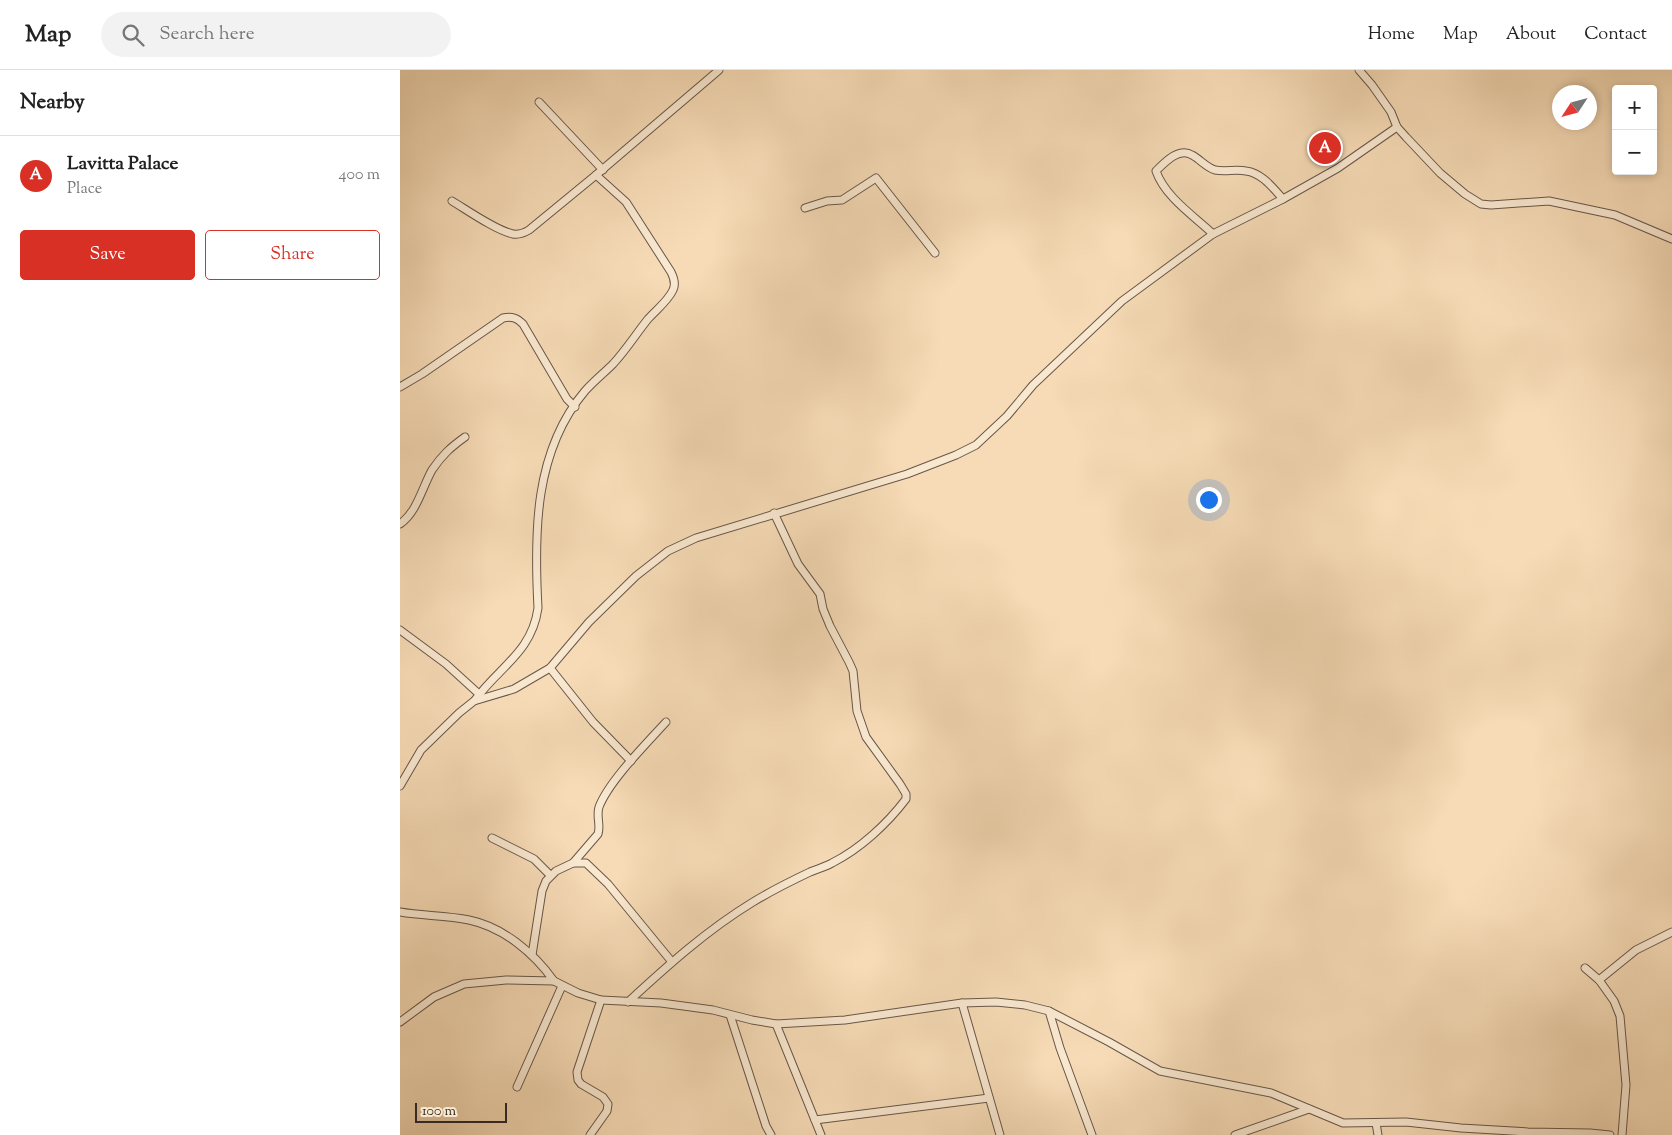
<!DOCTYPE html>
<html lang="en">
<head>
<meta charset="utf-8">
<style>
	:root { --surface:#fff; --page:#f2f2f2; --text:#222; --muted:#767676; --line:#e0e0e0; --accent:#d93025 }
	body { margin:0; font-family:"Sorts Mill Goudy",serif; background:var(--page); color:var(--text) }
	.controls { position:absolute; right:15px; top:15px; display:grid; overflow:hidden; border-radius:5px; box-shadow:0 2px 8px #0003 }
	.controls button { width:45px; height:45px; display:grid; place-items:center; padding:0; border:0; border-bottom:1px solid var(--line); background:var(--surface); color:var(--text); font:25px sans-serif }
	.compass { position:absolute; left:1152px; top:15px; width:45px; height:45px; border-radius:50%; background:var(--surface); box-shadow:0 2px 8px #0003; rotate:234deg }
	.scale { position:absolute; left:15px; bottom:12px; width:92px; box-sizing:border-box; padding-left:5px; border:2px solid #392b24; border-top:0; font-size:14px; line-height:18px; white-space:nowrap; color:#392b24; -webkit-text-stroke:4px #f9e8d0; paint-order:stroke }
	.you { position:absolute; left:808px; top:429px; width:18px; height:18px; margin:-12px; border:4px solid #fff; border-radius:50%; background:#1a73e8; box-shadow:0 0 0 8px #1a73e833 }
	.badge { display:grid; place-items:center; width:32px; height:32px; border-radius:50%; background:var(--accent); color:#fff; font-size:16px; font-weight:700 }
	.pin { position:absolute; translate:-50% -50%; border:2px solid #fff; box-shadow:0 1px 5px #0006 }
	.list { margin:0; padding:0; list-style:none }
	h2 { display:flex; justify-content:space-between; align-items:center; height:65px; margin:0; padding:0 20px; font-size:21px }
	h2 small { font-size:16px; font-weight:400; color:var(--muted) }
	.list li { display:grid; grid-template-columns:32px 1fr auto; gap:15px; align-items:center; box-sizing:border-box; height:80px; padding:0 20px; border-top:1px solid var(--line) }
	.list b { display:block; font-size:19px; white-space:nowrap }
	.list p { margin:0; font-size:16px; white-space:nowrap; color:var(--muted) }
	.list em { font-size:16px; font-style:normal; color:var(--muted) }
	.actions { display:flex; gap:10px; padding:15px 20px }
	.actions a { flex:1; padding:11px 0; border:1px solid var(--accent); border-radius:5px; text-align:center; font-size:18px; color:var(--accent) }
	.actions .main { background:var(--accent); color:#fff }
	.icon { flex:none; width:28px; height:28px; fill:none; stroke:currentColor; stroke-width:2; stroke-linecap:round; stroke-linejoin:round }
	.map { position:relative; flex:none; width:1272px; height:1065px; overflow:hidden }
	header { display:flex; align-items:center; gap:30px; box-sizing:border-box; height:70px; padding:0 25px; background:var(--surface); border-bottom:1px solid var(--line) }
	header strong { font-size:24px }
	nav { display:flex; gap:28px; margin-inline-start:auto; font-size:18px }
	.search { width:350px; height:45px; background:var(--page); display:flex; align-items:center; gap:12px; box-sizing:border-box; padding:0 18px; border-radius:28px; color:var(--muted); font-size:19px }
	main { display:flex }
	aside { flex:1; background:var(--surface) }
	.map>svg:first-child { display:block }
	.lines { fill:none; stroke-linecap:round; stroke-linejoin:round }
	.street-casing { stroke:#685748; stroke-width:9 }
	.street { stroke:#f9e8d0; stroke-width:7 }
</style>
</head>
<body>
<header>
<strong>Map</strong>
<div class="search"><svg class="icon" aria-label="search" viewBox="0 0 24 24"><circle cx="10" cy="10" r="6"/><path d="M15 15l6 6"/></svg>Search here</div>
<nav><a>Home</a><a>Map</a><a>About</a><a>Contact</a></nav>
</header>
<main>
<aside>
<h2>Nearby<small></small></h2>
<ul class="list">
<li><span class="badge">A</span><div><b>Lavitta Palace</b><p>Place</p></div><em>400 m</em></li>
</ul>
<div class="actions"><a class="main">Save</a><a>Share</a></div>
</aside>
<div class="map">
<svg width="1272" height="1065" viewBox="0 0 1272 1065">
	<rect width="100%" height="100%" fill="#f6dbb6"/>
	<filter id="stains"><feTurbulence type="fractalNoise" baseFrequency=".004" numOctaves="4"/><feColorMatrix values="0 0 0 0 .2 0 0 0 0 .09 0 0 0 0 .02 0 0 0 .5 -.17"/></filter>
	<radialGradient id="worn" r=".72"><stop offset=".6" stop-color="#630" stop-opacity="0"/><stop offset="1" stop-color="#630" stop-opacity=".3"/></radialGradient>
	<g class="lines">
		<g class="street-casing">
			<g id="street">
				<path d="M959,0L972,15L991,42L997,57L1006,67L1040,103L1065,124L1081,134L1091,135L1149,131L1215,145L1272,169"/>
				<path d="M139,32L203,100"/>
				<path d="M196,105L319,0"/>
				<path d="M52,131C67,140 97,161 113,164C119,165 124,163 129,160L196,105L226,132L271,202C274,208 276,214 273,220C268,231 256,240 248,249C236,264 226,280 213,294C204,303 194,311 185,321C134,381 134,463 138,538C132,582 99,597 75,630"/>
				<path d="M405,138L427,131L442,130L476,108L535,183"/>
				<path d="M813,164C794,146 765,127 756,101C765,92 779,77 792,85C801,90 806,97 815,100C825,102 836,99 846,101C862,103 873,118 883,129"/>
				<path d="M0,317L22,304L103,248C112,246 117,248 123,254L167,329L175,337"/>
				<path d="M0,454C17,442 22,418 32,400C42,385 51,377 65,367"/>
				<path d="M0,560L46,594L79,624"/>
				<path d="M150,598L193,652L231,691"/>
				<path d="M0,716L21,680L59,643L74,631L114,619L150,598L189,552L236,506L268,481L296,468L507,404L556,385L576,375L607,346L633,315L722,231L813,164L883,129L938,98L997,57"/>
				<path d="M92,768L134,789L150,805"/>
				<path d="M173,793L198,764C201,755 196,747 199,737C209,711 246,674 266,652"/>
				<path d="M0,842C23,846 46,845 69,850C103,857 134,883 154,911L106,910L64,914L34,927L0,952"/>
				<path d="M132,885L142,821L146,811L156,801L173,793H186L208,814L272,892"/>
				<path d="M1185,898L1199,910L1214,931L1220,946L1226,1015L1222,1065"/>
				<path d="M1199,910L1236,880L1272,862"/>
				<path d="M154,911L178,923L201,930L177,1002L178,1010L181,1014L203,1027L208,1034L207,1041L190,1065"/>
				<path d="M201,930L261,933L313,940L352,950L376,954L445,950L562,933L596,932L625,935L649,941L709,972L760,1001L871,1023L943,1053L1006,1052L1061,1058L1128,1062L1190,1063L1210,1065"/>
				<path d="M228,932C267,896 307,860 353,832C371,821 391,811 410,802C417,799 425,797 432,793C460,779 487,754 506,729V724L500,714L466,667L457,641L453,601L449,592L430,556L423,539L420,524L398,494L374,443"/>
				<path d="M562,933L600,1065"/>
				<path d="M649,941L660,978L692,1065"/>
				<path d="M330,945L366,1056L371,1065"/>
				<path d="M376,954L421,1065"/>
				<path d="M117,1017L162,916"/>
				<path d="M415,1050L589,1028"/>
				<path d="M976,1053L978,1065"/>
				<path d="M835,1065L909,1039"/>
			</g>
		</g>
		<use href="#street" class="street"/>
	</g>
	<rect width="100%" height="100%" filter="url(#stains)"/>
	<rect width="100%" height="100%" fill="url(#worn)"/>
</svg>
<div class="controls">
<button>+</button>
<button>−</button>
</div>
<svg class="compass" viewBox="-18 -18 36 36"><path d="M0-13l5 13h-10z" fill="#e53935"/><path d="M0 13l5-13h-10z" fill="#767676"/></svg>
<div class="scale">100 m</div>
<div class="you"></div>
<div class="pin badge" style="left:925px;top:78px">A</div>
</div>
</main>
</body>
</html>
